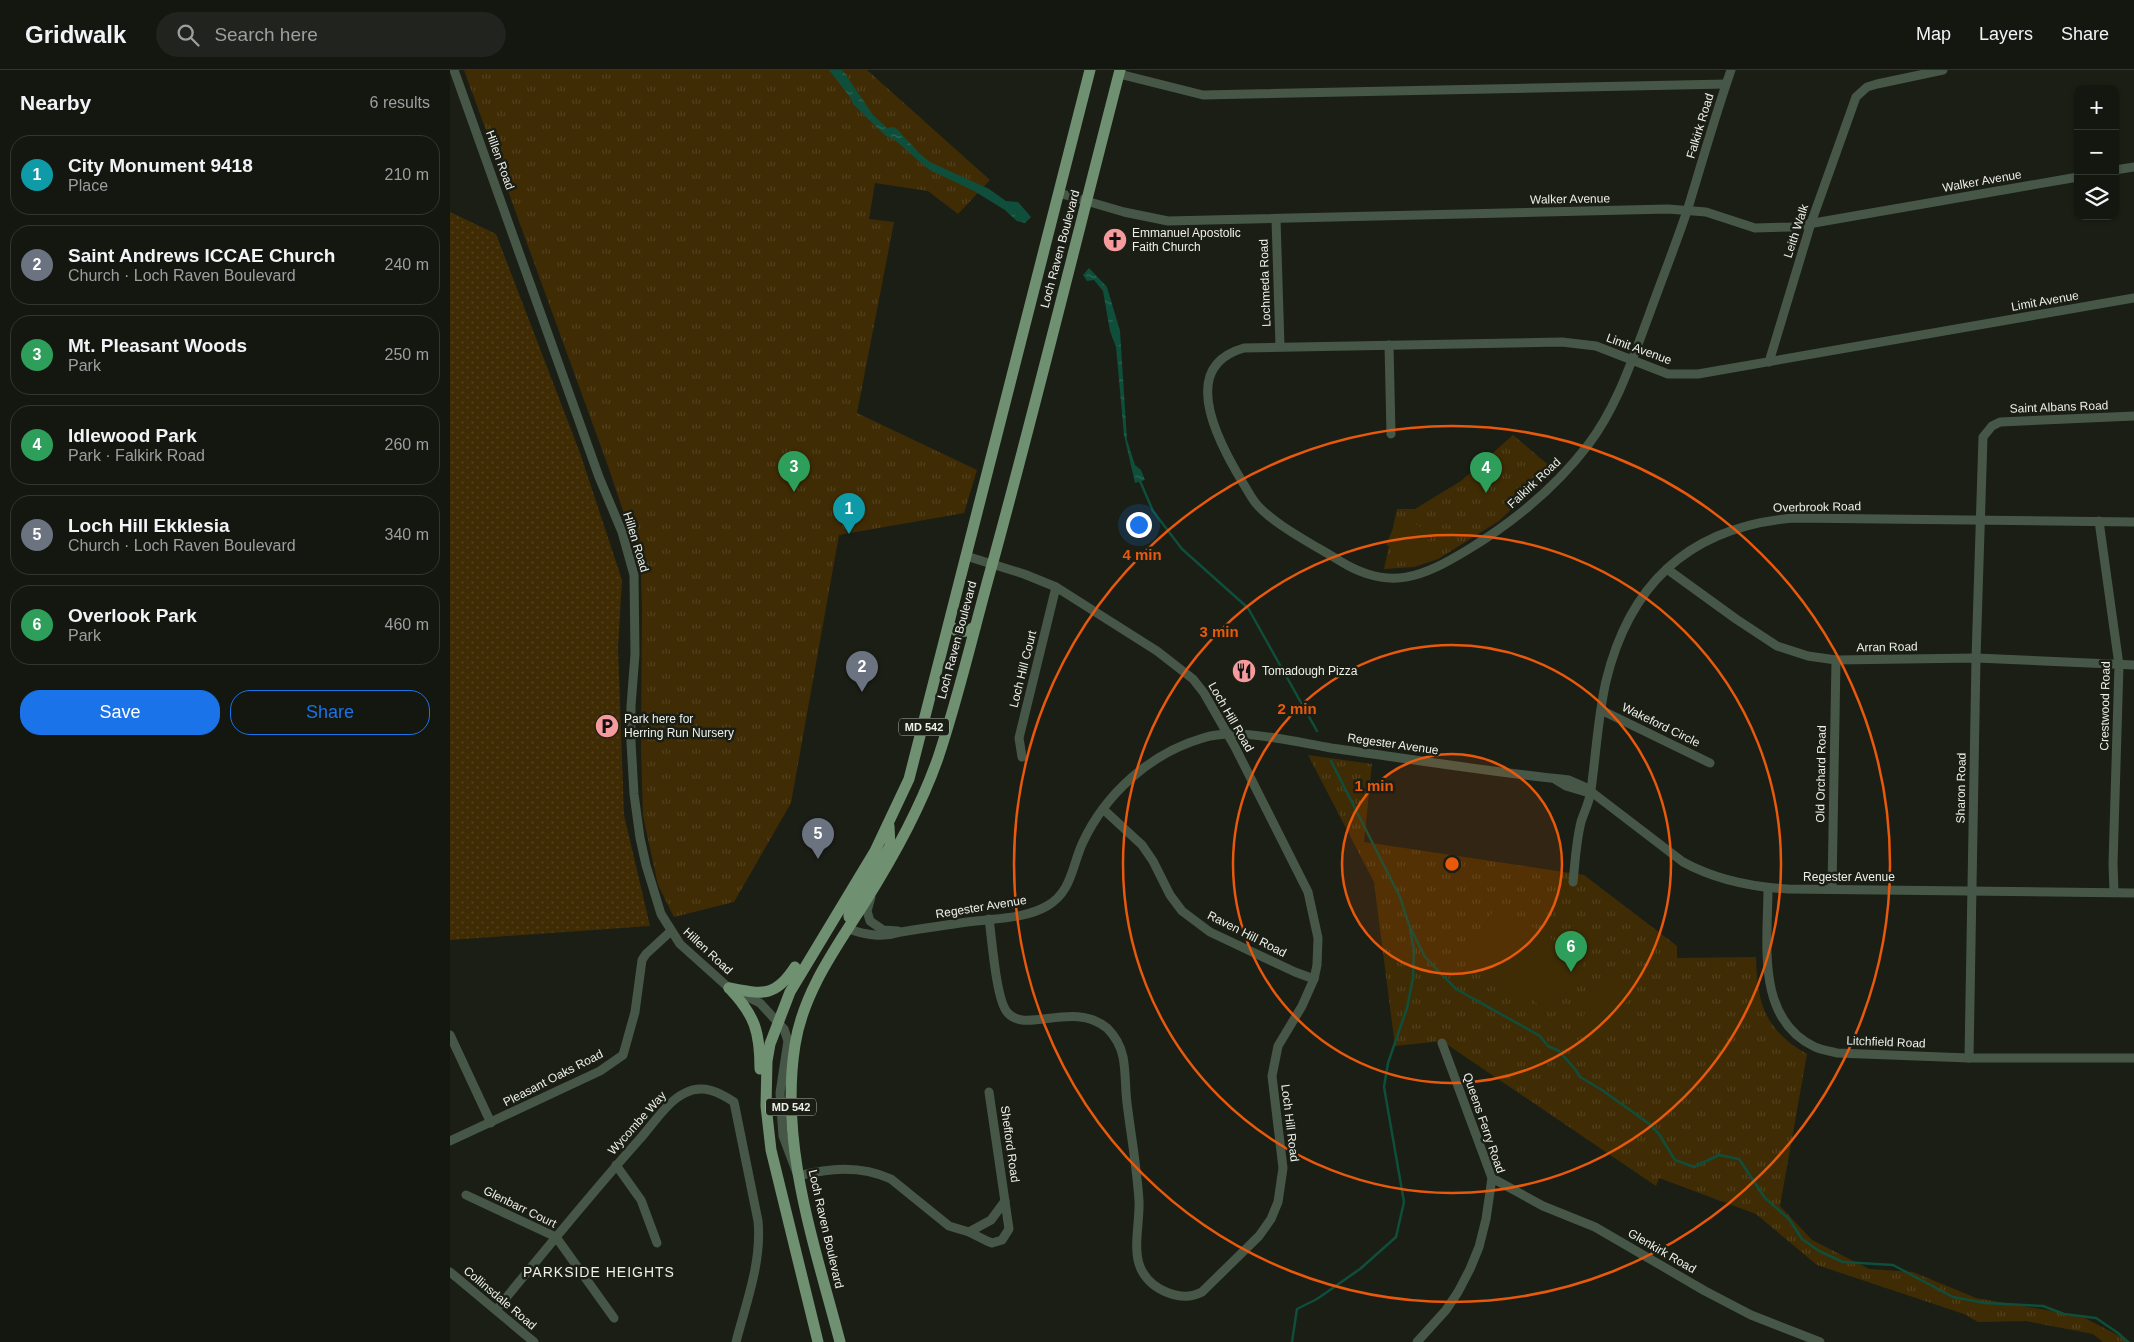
<!DOCTYPE html>
<html lang="en">
<head>
<meta charset="utf-8">
<style>
	:root { --surface:#141610; --page:#21231e; --text:#f1f3f6; --muted:#9d9f9f; --line:#333530; --accent:#1a73e8 }
	body { margin:0; font-family:Helvetica,sans-serif; background:var(--page); color:var(--text) }
	.controls { position:absolute; right:15px; top:15px; display:grid; overflow:hidden; border-radius:10px; box-shadow:0 1px 4px #0004 }
	.controls button { width:45px; height:45px; display:grid; place-items:center; padding:0; border:0; border-bottom:1px solid var(--line); background:var(--surface); color:var(--text); font:25px sans-serif }
	.you { position:absolute; left:688px; top:454px; width:18px; height:18px; margin:-12px; border:4px solid #fff; border-radius:50%; background:#1a73e8; box-shadow:0 0 0 8px #1a73e833 }
	.badge { display:grid; place-items:center; width:32px; height:32px; border-radius:50%; background:var(--accent); color:#fff; font-size:16px; font-weight:700 }
	.pin { position:absolute; translate:-50% -41px; filter:drop-shadow(0 1px 2px #0008) }
	.pin::after { content:''; position:absolute; top:26px; width:18px; height:15px; background:inherit; clip-path:polygon(0 0,100% 0,50% 100%) }
	.list { margin:0; padding:0; list-style:none }
	h2 { display:flex; justify-content:space-between; align-items:center; height:65px; margin:0; padding:0 20px; font-size:21px }
	h2 small { font-size:16px; font-weight:400; color:var(--muted) }
	.list li { display:grid; grid-template-columns:32px 1fr auto; gap:15px; align-items:center; box-sizing:border-box; height:80px; margin:0 10px 10px; padding:0 10px; border:1px solid var(--line); border-radius:20px }
	.list b { display:block; font-size:19px; white-space:nowrap }
	.list p { margin:0; font-size:16px; white-space:nowrap; color:var(--muted) }
	.list em { font-size:16px; font-style:normal; color:var(--muted) }
	.actions { display:flex; gap:10px; padding:15px 20px }
	.actions a { flex:1; padding:11px 0; border:1px solid var(--accent); border-radius:20px; text-align:center; font-size:18px; color:var(--accent) }
	.actions .main { background:var(--accent); color:#fff }
	.icon { flex:none; width:28px; height:28px; fill:none; stroke:currentColor; stroke-width:2; stroke-linecap:round; stroke-linejoin:round }
	.map { position:relative; flex:none; width:1684px; height:1272px; overflow:hidden }
	header { display:flex; align-items:center; gap:30px; box-sizing:border-box; height:70px; padding:0 25px; background:var(--surface); border-bottom:1px solid var(--line) }
	header strong { font-size:24px }
	nav { display:flex; gap:28px; margin-inline-start:auto; font-size:18px }
	.search { width:350px; height:45px; background:var(--page); display:flex; align-items:center; gap:12px; box-sizing:border-box; padding:0 18px; border-radius:28px; color:var(--muted); font-size:19px }
	main { display:flex }
	aside { flex:1; background:var(--surface) }
	.map>svg:first-child { display:block }
	.grass { fill:url(#grass-dots) }
	.park { fill:url(#park-tufts) }
	.garden { fill:#3f2c05 }
	.water { fill:url(#water-ripples) }
	.lines { fill:none; stroke-linecap:round; stroke-linejoin:round }
	.stream { stroke:#0f4e3a; stroke-width:2.5 }
	.minor { stroke:#475747; stroke-width:9 }
	.major { stroke:#709171; stroke-width:11 }
	.ring { fill:none; stroke:#e8590c; stroke-width:2.5 }
	.labels { text-anchor:middle; stroke-width:5; stroke-linejoin:round; paint-order:stroke }
	.shield { fill:#1b1e15; stroke:#aeb1a9; stroke-width:1 }
	.shield-label { font-size:11px; font-weight:bold; fill:#edf0e9 }
	.street-label { font-size:12px; fill:#edf0e9; stroke:#1b1e15 }
	.poi-label { font-size:12px; fill:#edf0e9; stroke:#1b1e15; text-anchor:start }
	.neighbourhood-label { font-size:14px; letter-spacing:1px; fill:#edf0e9; stroke:#1b1e15 }
	.centre { fill:#e8590c; stroke:#1b1e15; stroke-width:2.5 }
	.ring-label { font-size:15px; text-anchor:middle; font-weight:bold; fill:#e8590c; stroke:#1b1e15; stroke-width:5; stroke-linejoin:round; paint-order:stroke }
</style>
</head>
<body>
<header>
<strong>Gridwalk</strong>
<div class="search"><svg class="icon" aria-label="search" viewBox="0 0 24 24"><circle cx="10" cy="10" r="6"/><path d="M15 15l6 6"/></svg>Search here</div>
<nav><a>Map</a><a>Layers</a><a>Share</a></nav>
</header>
<main>
<aside>
<h2>Nearby<small>6 results</small></h2>
<ul class="list">
<li><span class="badge" style="background:#0f9aa8">1</span><div><b>City Monument 9418</b><p>Place</p></div><em>210 m</em></li>
<li><span class="badge" style="background:#6b7280">2</span><div><b>Saint Andrews ICCAE Church</b><p>Church · Loch Raven Boulevard</p></div><em>240 m</em></li>
<li><span class="badge" style="background:#2e9e5b">3</span><div><b>Mt. Pleasant Woods</b><p>Park</p></div><em>250 m</em></li>
<li><span class="badge" style="background:#2e9e5b">4</span><div><b>Idlewood Park</b><p>Park · Falkirk Road</p></div><em>260 m</em></li>
<li><span class="badge" style="background:#6b7280">5</span><div><b>Loch Hill Ekklesia</b><p>Church · Loch Raven Boulevard</p></div><em>340 m</em></li>
<li><span class="badge" style="background:#2e9e5b">6</span><div><b>Overlook Park</b><p>Park</p></div><em>460 m</em></li>
</ul>
<div class="actions"><a class="main">Save</a><a>Share</a></div>
</aside>
<div class="map">
<svg width="1684" height="1272" viewBox="0 0 1684 1272">
	<defs>
		<pattern id="grass-dots" width="8" height="8" patternUnits="userSpaceOnUse" patternTransform="scale(1.25)"><rect width="8" height="8" fill="#3f2c05"/><path d="M2 2h.1M6 6h.1" fill="none" stroke="#52411d" stroke-width="1.8" stroke-linecap="round"/></pattern>
		<pattern id="park-tufts" width="24" height="20" patternUnits="userSpaceOnUse" patternTransform="scale(1.25)"><rect width="24" height="20" fill="#3f2c05"/><path d="M3 7l-1-3M5 7V3M7 7l1-3M15 17l-1-3M17 17v-4M19 17l1-3" fill="none" stroke="#52411d"/></pattern>
		<pattern id="water-ripples" width="26" height="14" patternUnits="userSpaceOnUse" patternTransform="scale(1.25)"><rect width="26" height="14" fill="#0f4e3a"/><path d="M2 4q2-2 4 0t4 0M15 11q2-2 4 0t4 0" fill="none" stroke="#326856"/></pattern>
	</defs>
	<rect width="100%" height="100%" fill="#1b1e15"/>
	<path class="grass" d="M0,142L46,164L130,383L172,510L168,578L174,745L200,856L0,870Z"/>
	<g class="park">
		<path d="M14,0H417L540,110L508,144L478,121L425,113L419,149L444,152L407,343L527,400L514,443L389,465L341,733L284,832L224,847L208,815L193,746L191,676L192,537L191,505L186,480L158,396Z"/>
		<path d="M1063,365L1103,399L1049,451L988,489L964,497L934,499L947,439H965L1011,411Z"/>
		<path d="M858,685L922,694L914,772L1134,805L1227,876V888L1306,887C1307,934 1315,960 1357,984L1330,1136L1362,1170L1419,1199L1463,1202L1526,1228L1631,1246L1681,1272H1653L1643,1264L1576,1251L1528,1252L1514,1244L1367,1195L1306,1144L1209,1108L1206,1116L992,971L945,976L924,812Z"/>
	</g>
	<g class="garden">
		<path d="M948,447L982,462L970,489L936,475Z"/>
		<path d="M1047,835L1136,890L1103,943L1014,888Z"/>
		<path d="M1159,911L1178,923L1179,927L1153,975L1149,977L1127,964L1126,959L1153,912Z"/>
	</g>
	<g class="water">
		<path d="M379,0H392L394,2L423,45L437,58L444,57L447,59L469,83L480,92L539,119L556,131L568,132L581,147L575,153L567,151L555,140L524,121L478,99L445,70L436,66L403,34L400,27Z"/>
		<path d="M639,198L657,217L670,261L677,370L685,395L691,400L695,410L685,413L674,365L666,277L660,261L653,221L644,210L637,211L633,205Z"/>
	</g>
	<g class="lines">
		<g class="stream">
			<path d="M690,411L703,441L732,479L798,538L867,661"/>
			<path d="M881,691L950,827L959,855L975,887L1006,919L1090,966L1098,976L1109,981L1125,999L1130,1007L1152,1020L1198,1053L1209,1064L1225,1090L1244,1097L1269,1085L1289,1089L1315,1128L1339,1149L1352,1169L1369,1181L1393,1192L1443,1195L1503,1227L1535,1233L1593,1236L1614,1244L1646,1248L1668,1263L1678,1272"/>
			<path d="M842,1272L847,1239L867,1229L910,1199L946,1167L954,1132L934,1017L938,993L957,938L963,908L964,880L960,859"/>
		</g>
		<g class="minor">
			<path d="M4,0L149,407L172,462L184,505L185,584L181,636V672L184,724L190,768L196,795L211,844L230,874L279,918L310,933L334,959L338,971L330,1023L333,1066L348,1106C379,1098 410,1095 441,1109L499,1156L519,1162L537,1171L542,1173L552,1170L559,1159L539,1022"/>
			<path d="M1281,0C1265,46 1252,92 1238,138C1226,174 1212,209 1199,245C1182,290 1167,337 1138,375C1105,418 1065,451 1019,479C973,507 940,522 890,491C866,476 816,451 802,428C778,388 720,299 794,278L1112,272L1146,276L1218,304H1248L1684,228"/>
			<path d="M669,4L753,25L1276,14"/>
			<path d="M1665,100L1684,97"/>
			<path d="M609,123L674,142L718,151L1218,139L1256,142L1305,158L1341,157L1628,107"/>
			<path d="M826,149L830,276"/>
			<path d="M939,275L941,364"/>
			<path d="M1319,292L1361,153L1406,27L1417,17L1427,14L1493,0"/>
			<path d="M1649,451L1669,595L1663,794L1664,822"/>
			<path d="M516,486L574,504L606,517L707,581L743,609L754,623L785,677L858,822L868,868L867,895L864,909L852,936L828,976L822,1006L833,1098L828,1132L821,1149L809,1166L752,1222C731,1233 701,1220 691,1199C682,1180 690,1152 689,1131C687,1098 681,1066 677,1033C675,1018 676,1002 673,987C671,977 665,966 657,958C623,930 575,965 557,942C546,929 542,869 539,849"/>
			<path d="M1217,499L1286,549L1327,576L1358,586L1386,590L1526,588L1684,595"/>
			<path d="M1151,640L1260,693"/>
			<path d="M572,687L569,668L606,517"/>
			<path d="M1106,710L1116,716L1136,722"/>
			<path d="M653,739L692,775L703,791L720,825L732,841L760,862L845,902L864,909"/>
			<path d="M1123,812C1125,793 1126,772 1131,752C1134,742 1140,731 1141,720C1146,684 1148,646 1156,611C1180,512 1242,456 1344,448L1684,452"/>
			<path d="M1318,818C1318,872 1305,949 1365,977C1371,980 1380,981 1387,983L1519,988H1684"/>
			<path d="M1382,819L1386,590"/>
			<path d="M421,827L417,841L420,851L433,860L448,861"/>
			<path d="M398,859C417,865 432,868 451,862C476,858 501,854 526,851C550,848 576,848 597,836C622,822 622,795 633,772C656,723 701,683 753,668C788,657 845,672 881,678C960,689 1039,702 1119,710L1135,717L1233,792C1266,810 1301,817 1338,819L1684,823"/>
			<path d="M0,965L41,1053"/>
			<path d="M1519,988L1526,588L1533,367L1542,356L1550,352L1684,346"/>
			<path d="M0,1071L150,1001L173,985L185,942L192,890L196,884L221,861"/>
			<path d="M166,1095L191,1130L207,1173"/>
			<path d="M1042,1108L1093,1136L1145,1157L1255,1221L1301,1245L1370,1272"/>
			<path d="M16,1125L106,1167L164,1248"/>
			<path d="M519,1162L541,1150L555,1131"/>
			<path d="M0,1202L84,1272"/>
			<path d="M46,1240C93,1183 139,1126 188,1071C202,1056 216,1032 235,1023C253,1014 269,1022 284,1032L308,1151C312,1192 296,1233 286,1272"/>
			<path d="M967,1272L996,1240L1008,1222L1020,1199L1029,1177L1036,1149L1042,1108L992,973"/>
		</g>
		<g class="major">
			<path d="M499,555L508,562L517,561L525,557"/>
			<path d="M399,847V843L440,776L439,756"/>
			<path d="M279,918C312,924 325,928 345,897"/>
			<path d="M279,918C305,945 310,962 310,999"/>
			<path d="M368,1272L321,1080L316,1036L317,991L320,974L340,922L425,781L459,709L640,0"/>
			<path d="M390,1272C365,1176 329,1075 345,975C353,922 387,876 415,832C444,786 470,739 488,688C510,623 525,554 544,488C588,326 628,163 670,0"/>
		</g>
	</g>
	<circle cx="1002" cy="794" r="110" fill="#e8590c" fill-opacity=".12"/>
	<g class="ring">
		<circle cx="1002" cy="794" r="110"/>
		<circle cx="1002" cy="794" r="219"/>
		<circle cx="1002" cy="794" r="329"/>
		<circle cx="1002" cy="794" r="438"/>
	</g>
	<defs>
		<g id="church-disc" transform="scale(1.25)"><circle r="9.5" fill="#f59b9e" stroke="#1b1e15"/><path d="M-1.2-6h2.4v3.5h3.3v2.4h-3.3V6h-2.4V-.1h-3.3v-2.4h3.3Z" fill="#111"/></g>
		<g id="restaurant-disc" transform="scale(1.25)"><circle r="9.5" fill="#f59b9e" stroke="#1b1e15"/><path d="M-5-6h1v4h1v-4h1v4h1v-4h1v5L-1.5 .5V6h-2V.5L-5-1ZM5-6V6H3V1.5H1.5Q1.5-4 5-6Z" fill="#111"/></g>
		<g id="parking-disc" transform="scale(1.25)"><circle r="9.5" fill="#f59b9e" stroke="#1b1e15"/><path d="M-3.5-5.5H1a3.5 3.5 0 0 1 0 7H-1V5.5H-3.5ZM-1-3.4V-.6H.8a1.4 1.4 0 0 0 0-2.8Z" fill="#111"/></g>
	</defs>
	<g fill-rule="evenodd">
		<use href="#church-disc" x="665" y="170"/>
		<use href="#restaurant-disc" x="794" y="601"/>
		<use href="#parking-disc" x="157" y="656"/>
	</g>
	<g class="labels">
		<g class="shield">
			<rect x="449" y="648.5" width="50" height="17" rx="4"/>
			<rect x="316" y="1028.5" width="50" height="17" rx="4"/>
		</g>
		<g class="shield-label">
			<text x="474" y="661">MD 542</text>
			<text x="341" y="1041">MD 542</text>
		</g>
		<g class="street-label">
			<text transform="translate(1250 56) rotate(-73)" y="4">Falkirk Road</text>
			<text transform="translate(50 90) rotate(70)" y="4">Hillen Road</text>
			<text transform="translate(1532 111) rotate(-10)" y="4">Walker Avenue</text>
			<text transform="translate(1120 129) rotate(-1)" y="4">Walker Avenue</text>
			<text transform="translate(1346 161) rotate(-72)" y="4">Leith Walk</text>
			<text transform="translate(610 179) rotate(-75)" y="4">Loch Raven Boulevard</text>
			<text transform="translate(815 213) rotate(-92)" y="4">Lochmeda Road</text>
			<text transform="translate(1595 231) rotate(-10)" y="4">Limit Avenue</text>
			<text transform="translate(1189 279) rotate(20)" y="4">Limit Avenue</text>
			<text transform="translate(1609 337) rotate(-2)" y="4">Saint Albans Road</text>
			<text transform="translate(1084 413) rotate(-43)" y="4">Falkirk Road</text>
			<text transform="translate(1367 437) rotate(-1)" y="4">Overbrook Road</text>
			<text transform="translate(186 472) rotate(73)" y="4">Hillen Road</text>
			<text transform="translate(507 570) rotate(-75)" y="4">Loch Raven Boulevard</text>
			<text transform="translate(1437 577) rotate(-1)" y="4">Arran Road</text>
			<text transform="translate(573 599) rotate(-76)" y="4">Loch Hill Court</text>
			<text transform="translate(1655 636) rotate(-89)" y="4">Crestwood Road</text>
			<text transform="translate(781 647) rotate(60)" y="4">Loch Hill Road</text>
			<text transform="translate(1211 655) rotate(26)" y="4">Wakeford Circle</text>
			<text transform="translate(943 674) rotate(8)" y="4">Regester Avenue</text>
			<text transform="translate(1371 704) rotate(-89)" y="4">Old Orchard Road</text>
			<text transform="translate(1511 718) rotate(-89)" y="4">Sharon Road</text>
			<text x="1399" y="811">Regester Avenue</text>
			<text transform="translate(531 837) rotate(-9)" y="4">Regester Avenue</text>
			<text transform="translate(797 864) rotate(27)" y="4">Raven Hill Road</text>
			<text transform="translate(258 881) rotate(43)" y="4">Hillen Road</text>
			<text transform="translate(1436 972) rotate(2)" y="4">Litchfield Road</text>
			<text transform="translate(103 1008) rotate(-27)" y="4">Pleasant Oaks Road</text>
			<text transform="translate(187 1053) rotate(-48)" y="4">Wycombe Way</text>
			<text transform="translate(840 1053) rotate(83)" y="4">Loch Hill Road</text>
			<text transform="translate(1034 1053) rotate(71)" y="4">Queens Ferry Road</text>
			<text transform="translate(560 1074) rotate(82)" y="4">Shefford Road</text>
			<text transform="translate(70 1137) rotate(26)" y="4">Glenbarr Court</text>
			<text transform="translate(376 1159) rotate(77)" y="4">Loch Raven Boulevard</text>
			<text transform="translate(1212 1181) rotate(30)" y="4">Glenkirk Road</text>
			<text transform="translate(50 1228) rotate(40)" y="4">Collinsdale Road</text>
		</g>
		<g class="poi-label">
			<text x="682" y="167">Emmanuel Apostolic<tspan x="682" dy="14">Faith Church</tspan></text>
			<text x="812" y="605">Tomadough Pizza</text>
			<text x="174" y="653">Park here for<tspan x="174" dy="14">Herring Run Nursery</tspan></text>
		</g>
		<g class="neighbourhood-label">
			<text x="149" y="1207">PARKSIDE HEIGHTS</text>
		</g>
	</g>
	<circle cx="1002" cy="794" r="8" class="centre"/>
	<g class="ring-label">
		<text x="692" y="490">4 min</text>
		<text x="769" y="567">3 min</text>
		<text x="847" y="644">2 min</text>
		<text x="924" y="721">1 min</text>
	</g>
</svg>
<div class="controls">
<button>+</button>
<button>−</button>
<button><svg class="icon" aria-label="layers" viewBox="0 0 24 24"><path d="M12 4l9 5-9 5-9-5zM3 14l9 5 9-5"/></svg></button>
</div>
<div class="you"></div>
<div class="pin badge" style="left:399px;top:464px;background:#0f9aa8">1</div>
<div class="pin badge" style="left:412px;top:622px;background:#6b7280">2</div>
<div class="pin badge" style="left:344px;top:422px;background:#2e9e5b">3</div>
<div class="pin badge" style="left:1036px;top:423px;background:#2e9e5b">4</div>
<div class="pin badge" style="left:368px;top:789px;background:#6b7280">5</div>
<div class="pin badge" style="left:1121px;top:902px;background:#2e9e5b">6</div>
</div>
</main>
</body>
</html>
